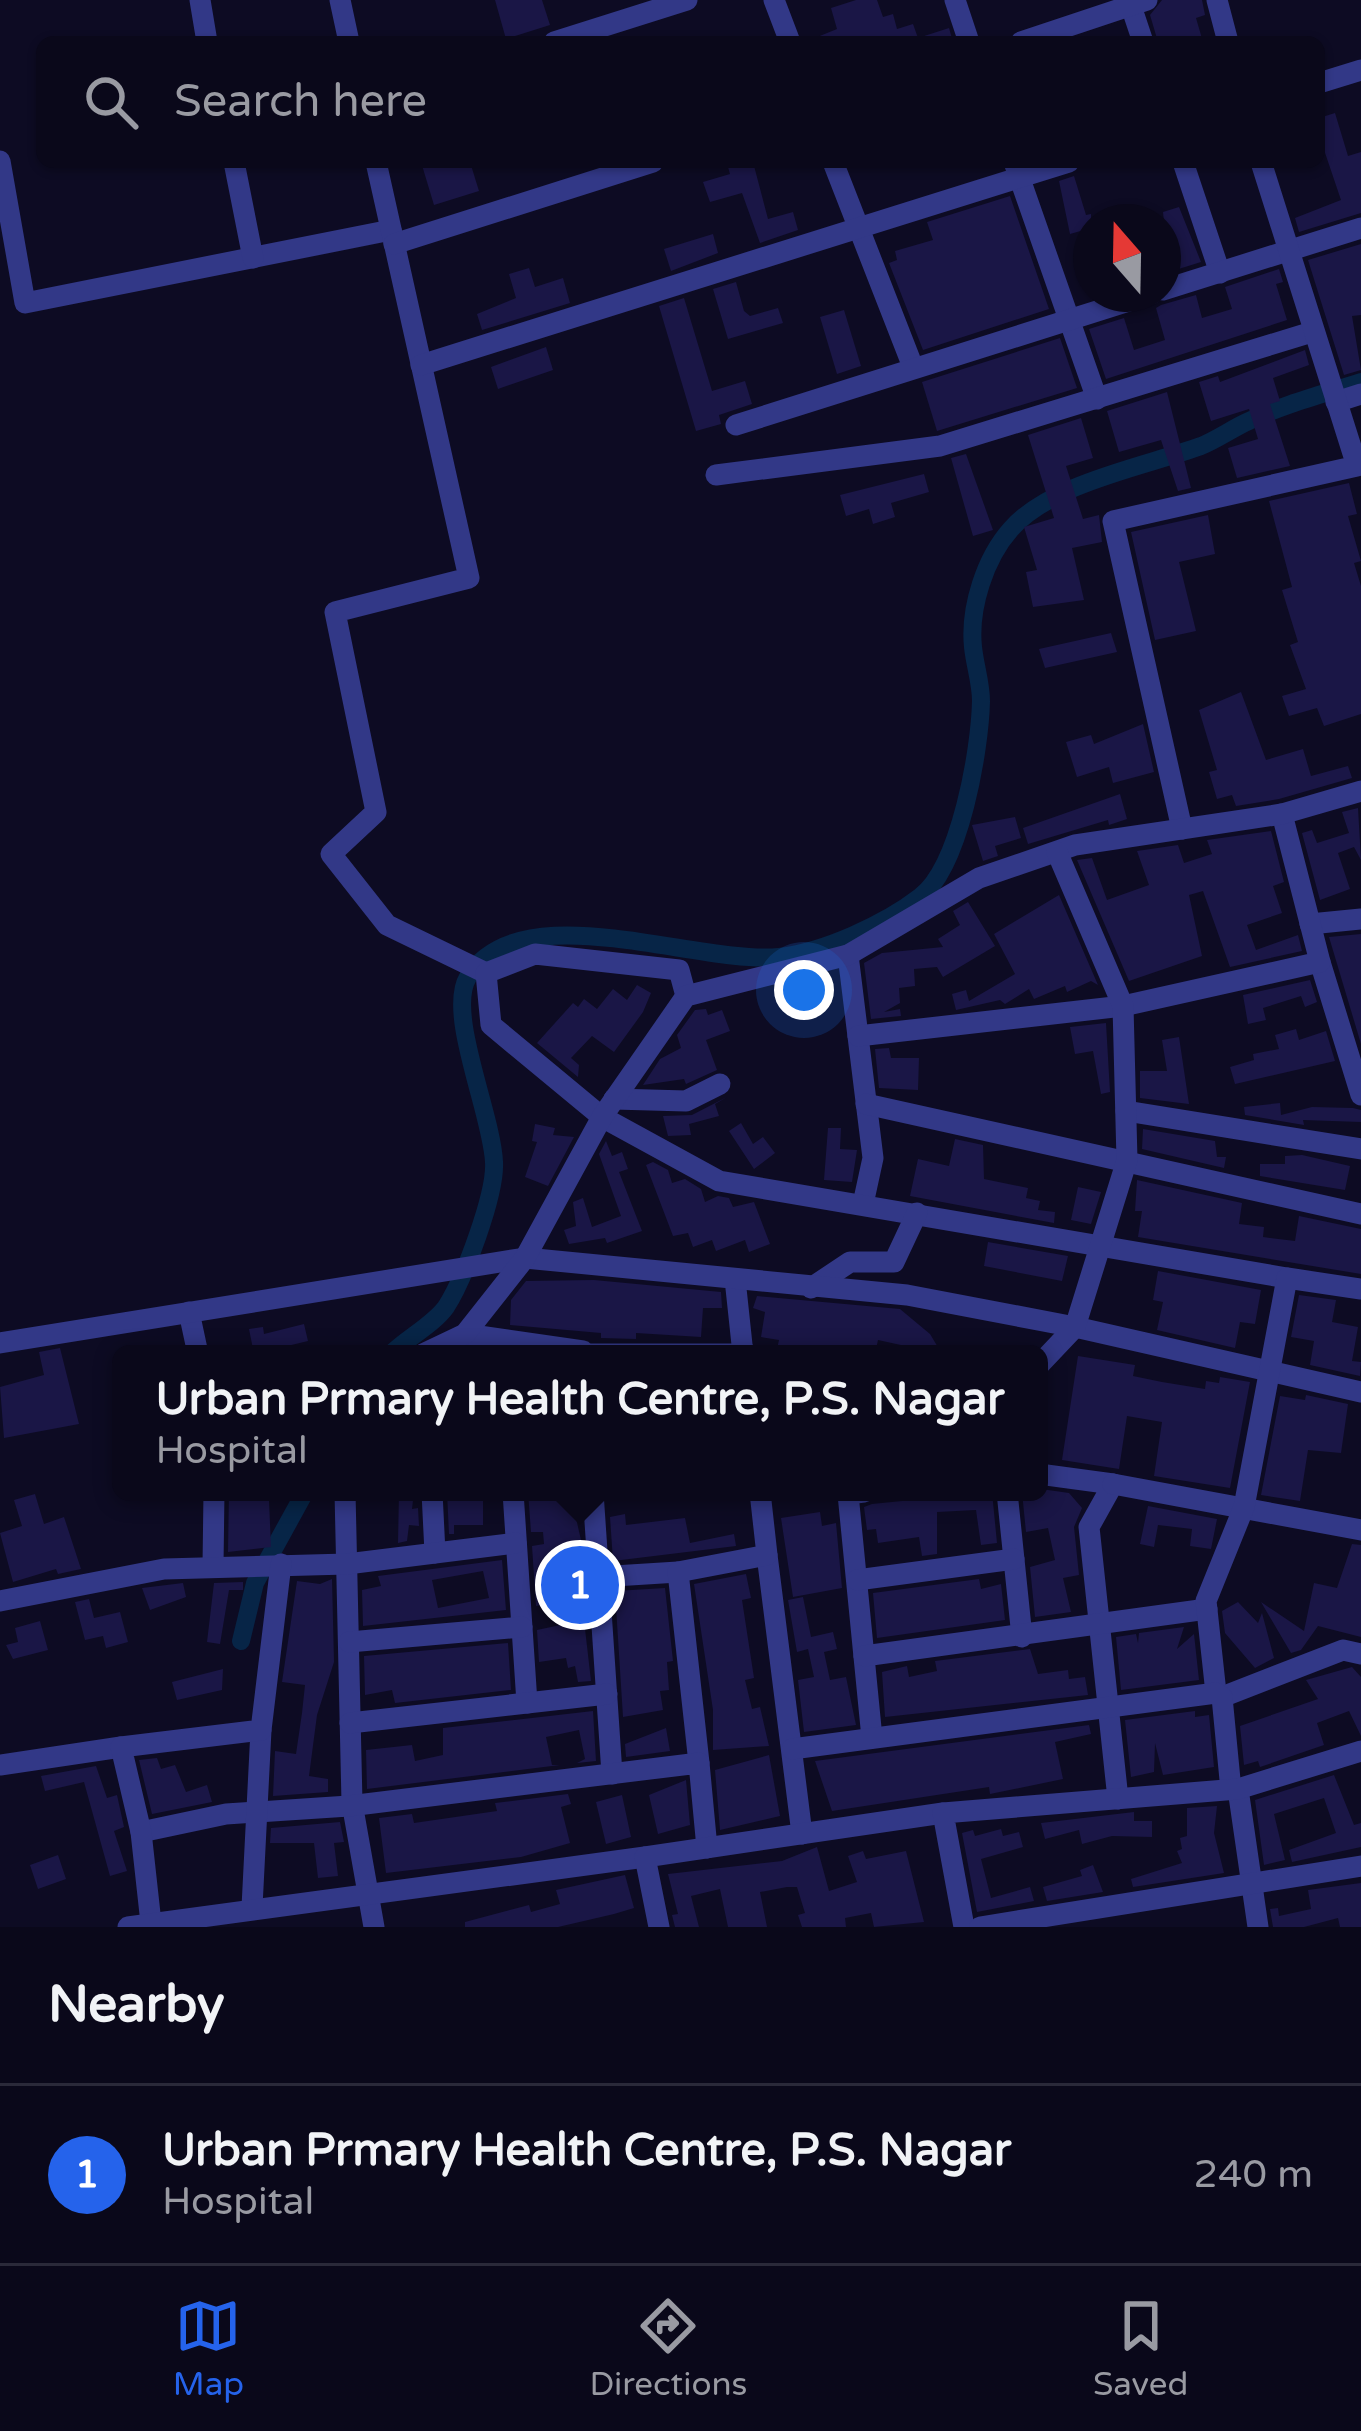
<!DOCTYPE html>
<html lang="en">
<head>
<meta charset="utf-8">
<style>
	:root { --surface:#0a081a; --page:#181627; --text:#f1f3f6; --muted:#999aa2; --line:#2a2939; --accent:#2563eb }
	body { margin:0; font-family:"Varela Round",sans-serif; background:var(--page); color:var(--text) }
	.compass { position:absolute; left:1073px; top:204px; width:108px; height:108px; border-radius:50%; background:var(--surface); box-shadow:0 3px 9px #0004; rotate:340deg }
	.you { position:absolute; left:804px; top:990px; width:42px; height:42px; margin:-30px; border:9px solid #fff; border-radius:50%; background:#1a73e8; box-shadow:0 0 0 18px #1a73e833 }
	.badge { display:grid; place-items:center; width:78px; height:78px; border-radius:50%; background:var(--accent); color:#fff; font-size:39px; font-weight:700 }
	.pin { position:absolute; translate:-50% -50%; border:6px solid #fff; box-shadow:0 3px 12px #0006 }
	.popup { position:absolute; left:112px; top:1345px; width:936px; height:156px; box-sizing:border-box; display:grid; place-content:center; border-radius:18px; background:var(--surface); filter:drop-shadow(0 3px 9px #0005); font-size:39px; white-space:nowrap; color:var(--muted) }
	.popup b { font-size:45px; color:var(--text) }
	.popup::after { content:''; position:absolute; left:50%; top:100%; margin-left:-24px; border:24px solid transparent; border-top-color:var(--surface) }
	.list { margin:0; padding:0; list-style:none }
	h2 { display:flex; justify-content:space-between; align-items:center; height:156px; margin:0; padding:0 48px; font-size:51px }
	h2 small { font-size:39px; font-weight:400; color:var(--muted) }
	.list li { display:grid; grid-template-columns:78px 1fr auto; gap:36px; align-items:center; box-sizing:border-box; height:180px; padding:0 48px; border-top:3px solid var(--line) }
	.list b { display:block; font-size:45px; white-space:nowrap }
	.list p { margin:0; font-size:39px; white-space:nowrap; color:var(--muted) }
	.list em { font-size:39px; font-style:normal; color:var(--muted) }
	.icon { flex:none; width:66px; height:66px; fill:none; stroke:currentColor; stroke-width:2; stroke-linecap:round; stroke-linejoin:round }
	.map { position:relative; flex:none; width:1361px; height:1927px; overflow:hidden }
	.search { position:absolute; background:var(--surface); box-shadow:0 3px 9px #0004; left:36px; right:36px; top:36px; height:132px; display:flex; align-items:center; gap:30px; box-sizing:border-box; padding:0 42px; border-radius:18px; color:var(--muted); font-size:45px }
	.sheet { height:336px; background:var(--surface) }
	nav { display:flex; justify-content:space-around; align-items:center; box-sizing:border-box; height:168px; border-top:3px solid var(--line); background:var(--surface); font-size:33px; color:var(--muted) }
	nav a { display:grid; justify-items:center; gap:6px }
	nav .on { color:var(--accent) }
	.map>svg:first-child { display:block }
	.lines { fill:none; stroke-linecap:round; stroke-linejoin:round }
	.canal { stroke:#072547; stroke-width:18 }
	.building { fill:#1a1646; fill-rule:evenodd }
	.street { stroke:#323887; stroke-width:21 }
</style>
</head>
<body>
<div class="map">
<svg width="1361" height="1927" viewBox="0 0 1361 1927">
	<rect width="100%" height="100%" fill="#0d0b23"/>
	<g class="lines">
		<g class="canal">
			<path d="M391,1354C407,1338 433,1325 446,1307C464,1279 496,1194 494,1162C492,1114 446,1013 468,977C520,892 695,965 779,957C824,952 885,924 920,897C960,867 980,750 981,701C981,683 975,666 973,647C969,608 985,558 1011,529C1051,483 1146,466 1201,446C1218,439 1233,428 1249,421C1284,404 1324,394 1361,382"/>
			<path d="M241,1641L255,1583L305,1492"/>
		</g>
	</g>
	<g class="building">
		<path d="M495,0H542L550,25L506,39Z"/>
		<path d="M856,0H877L883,17L893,14L897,29L913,24L918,38L949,28L953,42H805L837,29L831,8Z"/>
		<path d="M1162,0H1202L1205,15L1196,18L1203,42H1158L1150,15Z"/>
		<path d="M1335,113L1348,156L1361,152V213L1299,232L1295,218L1341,200L1319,135V118Z"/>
		<path d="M421,162H470L479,191L434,205Z"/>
		<path d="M753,162L768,219L793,212L798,230L760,243L742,193L710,202L703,182L730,174L728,167Z"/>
		<path d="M1074,176L1086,215L1091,214V228L1070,234L1059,181Z"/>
		<path d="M1010,196L1049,309L923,350L889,263L897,260L895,251L933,240L927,222Z"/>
		<path d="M1179,207L1201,262L1169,272L1163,212Z"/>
		<path d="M713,234L718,253L671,271L664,249Z"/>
		<path d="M1361,244V315L1352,316L1361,370L1344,375L1308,260Z"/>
		<path d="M529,268L535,287L563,278L570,303L482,330L477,314L516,298L509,274Z"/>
		<path d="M1279,269L1283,282L1276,284L1287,320L1106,379L1089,329L1124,318L1134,350L1165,340L1156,308L1161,305L1196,295L1202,318L1232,309L1225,287Z"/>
		<path d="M736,282L744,311L750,316L778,308L783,323L728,339L713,289Z"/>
		<path d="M684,298L712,391L745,381L752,404L719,415L721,424L696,431L659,306Z"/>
		<path d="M844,310L861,366L837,374L820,317Z"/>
		<path d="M1060,338L1077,388L937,431L922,382Z"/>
		<path d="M546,347L553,370L498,389L491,367Z"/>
		<path d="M1305,350L1309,365L1273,378L1280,401L1270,404L1290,466L1237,478L1228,448L1258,439L1249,409L1211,421L1199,382L1218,376L1220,382Z"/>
		<path d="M1167,392L1191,488L1178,491L1161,440L1119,452L1107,411Z"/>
		<path d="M1081,418L1093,458L1066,466L1083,519L1099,515L1102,542L1072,548L1084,600L1033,607L1026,572L1037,570L1024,527L1054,518L1028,435Z"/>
		<path d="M966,454L993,530L973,536L951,458Z"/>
		<path d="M924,474L929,492L891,503L895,517L873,524L869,509L846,516L840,495Z"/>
		<path d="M1349,483L1357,514L1348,516L1361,561L1354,563L1361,586V714L1324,726L1317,708L1289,716L1282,696L1306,689L1290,645L1298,642L1282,590L1292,587L1269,501Z"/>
		<path d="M1208,515L1215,554L1179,562L1196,631L1155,640L1131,532Z"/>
		<path d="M1111,633L1117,652L1045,668L1039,649Z"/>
		<path d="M1241,692L1266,760L1303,749L1311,776L1348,766L1352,778L1279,799L1236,806L1232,795L1217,799L1209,772L1217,770L1199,710Z"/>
		<path d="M1143,724L1154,772L1113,783L1109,767L1077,777L1066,742L1091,735L1094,744Z"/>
		<path d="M1120,794L1127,819L1109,825L1108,820L1028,844L1023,828Z"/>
		<path d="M1358,808L1361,860L1354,847L1338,853L1350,889L1320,900L1302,833L1312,830L1317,843L1349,833L1342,812Z"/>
		<path d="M1015,817L1021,838L995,846L998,856L983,861L972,825Z"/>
		<path d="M1271,831L1284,882L1273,886L1282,913L1247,925L1256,950L1298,935L1302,951L1230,967L1203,891L1189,895L1202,956L1129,981L1077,860L1092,858L1107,900L1149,885L1137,851L1178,845L1184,863L1212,854L1207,840Z"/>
		<path d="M1059,895L1098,985L1091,981L1067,992L1065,986L1034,999L1029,989L1005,1004L1000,1000L956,1010L952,994L966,990L969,1001L1015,974L994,934Z"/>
		<path d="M968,902L995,946L943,977L937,967L914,969L915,986L899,988L900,1003L884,1012L900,1009L901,1016L871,1019L864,963L882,953L943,947L938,939L960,925L953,911Z"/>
		<path d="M1361,934V1044L1329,937Z"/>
		<path d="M1310,980L1317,1002L1305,1007L1301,996L1263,1008L1266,1020L1248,1024L1243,995Z"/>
		<path d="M637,985L651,993L643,1012L614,1052L592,1036L571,1058L579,1065L578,1077L537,1043L573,1003L578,1007L584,999L597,1009L613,989L627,1000Z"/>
		<path d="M706,1009L708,1015L722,1010L730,1031L706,1040L717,1070L686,1084L684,1079L643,1085L660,1059L681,1048L677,1035L695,1010Z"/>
		<path d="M1106,1023L1110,1092L1101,1094L1093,1051L1075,1054L1070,1027Z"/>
		<path d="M1296,1029L1299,1040L1326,1031L1335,1061L1235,1084L1230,1067L1254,1060L1253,1054L1279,1049L1275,1035Z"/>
		<path d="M1179,1037L1189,1104L1140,1098V1071H1167L1162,1040Z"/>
		<path d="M889,1048L891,1058H919L918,1090L879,1088L875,1049Z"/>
		<path d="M727,1097L715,1104L719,1116L689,1124L691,1135L668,1136L663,1116L692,1115Z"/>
		<path d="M1280,1103L1281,1115L1312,1107L1353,1108L1361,1110V1122L1303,1120L1304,1125L1245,1115L1244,1107Z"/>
		<path d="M741,1123L753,1144L763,1137L775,1153L754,1169L729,1131Z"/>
		<path d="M535,1124L555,1128L553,1135L574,1137L548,1186L525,1177L537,1142L532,1141Z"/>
		<path d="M828,1128H841L840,1149L857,1150L852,1182L824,1180Z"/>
		<path d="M1143,1129L1215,1141L1217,1157H1226L1224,1168L1142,1149Z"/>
		<path d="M955,1139L983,1145L984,1179L1028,1188L1026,1198L1040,1201L1038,1210L1055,1212L1054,1223L910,1196L918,1159L949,1166Z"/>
		<path d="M606,1141L612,1156L622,1152L628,1169L619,1172L642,1231L607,1243L605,1238L569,1244L564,1230L576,1226L573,1202L583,1198L592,1227L621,1216L599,1154Z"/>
		<path d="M1302,1155L1350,1166L1345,1190L1260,1176V1164H1285V1156Z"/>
		<path d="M653,1162L668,1170L672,1183L685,1179L701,1189L705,1202L718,1196L729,1198L733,1207L754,1202L770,1244L749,1252L745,1240L716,1251L712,1240L693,1247L688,1233L673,1236L646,1165Z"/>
		<path d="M1137,1180L1242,1203L1239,1224L1264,1227L1263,1237L1295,1241L1299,1216L1361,1229V1274L1138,1237L1142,1211H1135Z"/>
		<path d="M1078,1187L1101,1192L1091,1224L1071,1220Z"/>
		<path d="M988,1242L1068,1256L1062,1281L984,1266Z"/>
		<path d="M1158,1271L1261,1290L1255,1324L1240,1322L1235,1348L1157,1330L1163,1302L1153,1300Z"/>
		<path d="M594,1280L721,1292L722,1308H703L701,1337L636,1333V1339L601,1338V1333L510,1325L511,1300L526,1281Z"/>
		<path d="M1299,1295L1336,1300L1332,1322L1358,1327L1352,1361L1361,1362L1360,1376L1310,1365L1314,1341L1291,1337Z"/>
		<path d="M757,1296L900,1309L930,1334L942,1354L878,1340L875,1354L777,1349L779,1340L761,1337L765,1312L753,1308Z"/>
		<path d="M304,1324L308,1341L254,1354L249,1329L263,1327L264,1334Z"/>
		<path d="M60,1348L79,1424L4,1438L0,1387L44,1375L39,1352Z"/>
		<path d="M1078,1356L1135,1365L1133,1376L1162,1382L1205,1389L1206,1381L1219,1383L1220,1377L1250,1382L1230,1488L1154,1476L1162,1422L1127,1416L1119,1469L1062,1460Z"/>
		<path d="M1306,1395L1348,1404L1341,1453L1308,1450L1300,1501L1261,1495L1280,1396L1305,1400Z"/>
		<path d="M1041,1489L1069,1493L1082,1508L1074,1527L1079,1575L1063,1578L1071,1612L1035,1617L1030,1567L1055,1560L1048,1528L1026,1532L1022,1492Z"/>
		<path d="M229,1492L269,1500L271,1547L228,1552Z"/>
		<path d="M399,1492H414L412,1509L418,1508L419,1526L409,1525L407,1541L398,1543Z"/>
		<path d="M447,1492H483V1525H454V1534H449Z"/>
		<path d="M528,1492H570L581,1540L565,1543L574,1600L536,1606L532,1546L544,1544L543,1532H531Z"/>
		<path d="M992,1492L997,1543L981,1545L976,1510L937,1512V1554L922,1556L919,1537L878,1543L876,1529L867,1530L864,1507L872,1504Z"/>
		<path d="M35,1494L44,1524L64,1517L81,1569L58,1574L56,1569L13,1582L0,1533L22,1526L14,1500Z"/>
		<path d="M1148,1506L1217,1519L1211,1549L1190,1546L1192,1529L1158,1525L1154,1547L1140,1544Z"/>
		<path d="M820,1512L822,1526L836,1523L842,1588L793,1597L781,1518Z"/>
		<path d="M625,1514L626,1525L685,1518L690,1543L734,1534L736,1546L613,1561L610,1517Z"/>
		<path d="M1352,1544L1361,1545V1637L1318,1626L1301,1650L1291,1653L1261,1602L1304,1631L1314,1583L1337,1588Z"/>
		<path d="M502,1560L506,1610L363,1626L362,1590L381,1586L378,1576ZM483,1571L489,1598L438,1608L432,1580Z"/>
		<path d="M746,1574L751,1598L742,1600L754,1678L745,1680L752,1709L760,1707L769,1746L713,1750V1710L694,1584Z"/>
		<path d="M332,1579L334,1662L317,1715L309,1776L328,1779V1792L273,1796L275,1751L296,1754L302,1713L305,1685L282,1682L297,1581L320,1584Z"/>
		<path d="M979,1579L981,1589L1001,1584L1005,1620L877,1638L873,1593Z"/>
		<path d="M243,1582V1590H229L220,1644L207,1642L214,1583Z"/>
		<path d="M183,1583L186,1597L150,1610L142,1588Z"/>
		<path d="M665,1588L673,1661L667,1662L669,1690L660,1691L663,1710L623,1717L615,1591Z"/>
		<path d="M803,1597L811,1637L833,1632L837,1649L824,1652L830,1680L846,1677L856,1725L804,1732L798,1680L814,1677L808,1649L797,1652L788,1600Z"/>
		<path d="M89,1599L94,1618L120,1612L128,1642L106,1648L103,1636L85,1640L75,1602Z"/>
		<path d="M1238,1602L1258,1623L1262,1613L1274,1658L1255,1668L1225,1633L1222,1611Z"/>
		<path d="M584,1620L591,1681L578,1682L575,1666L568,1668L566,1658L539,1662L537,1630Z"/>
		<path d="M40,1621L48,1650L13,1659L6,1645L18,1642L15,1628Z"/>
		<path d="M1184,1627L1177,1649L1194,1634L1199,1680L1121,1690L1116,1637L1136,1634L1138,1643L1139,1633Z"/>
		<path d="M508,1643L511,1690L395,1703L392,1690L365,1695L364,1656Z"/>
		<path d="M1030,1649L1038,1674L1068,1670L1069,1679L1085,1677L1088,1695L885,1717L882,1672L907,1666L909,1677L937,1671L935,1661Z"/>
		<path d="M1352,1667L1361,1677V1736L1349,1711L1317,1723L1324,1745L1260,1767L1258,1761L1244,1765L1240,1726L1318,1699L1306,1680Z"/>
		<path d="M223,1669L222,1690L177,1700L172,1682Z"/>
		<path d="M593,1711L596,1761L577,1763L585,1759L579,1730L546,1737L552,1765H560L367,1789L366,1750L412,1745L415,1761L443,1755V1728Z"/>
		<path d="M1195,1711V1717L1209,1715L1214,1767L1163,1775L1155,1743L1154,1772L1131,1777L1125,1720Z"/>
		<path d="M1089,1725L1091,1734L1055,1742L1063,1779L990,1794L989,1787L832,1811L815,1761Z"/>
		<path d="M666,1728L670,1751L626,1757L625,1744Z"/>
		<path d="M769,1755L780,1816L720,1830L715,1770Z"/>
		<path d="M157,1758L161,1769L175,1765L186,1792L207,1785L212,1802L152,1814L139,1760Z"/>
		<path d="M96,1766L107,1798L117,1795L124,1827L114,1831L127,1871L110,1876L84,1782L45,1791L41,1776Z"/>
		<path d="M1334,1775L1354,1825L1361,1823V1847L1292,1862L1289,1850L1336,1833L1324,1798L1274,1814L1285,1860L1264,1865L1255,1800Z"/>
		<path d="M686,1780L690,1825L658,1834L649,1795Z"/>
		<path d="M568,1794L571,1804L561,1807L570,1843L521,1857L386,1873L379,1818L412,1814L414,1823L497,1811L495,1803Z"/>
		<path d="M622,1795L631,1837L606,1844L596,1802Z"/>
		<path d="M1217,1806L1214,1833L1224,1873L1133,1887L1131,1879L1182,1863L1177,1851L1182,1849L1180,1838L1187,1836V1808Z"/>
		<path d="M1134,1812V1821H1152V1837L1112,1836L1082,1844L1079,1830L1045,1839L1041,1823Z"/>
		<path d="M340,1822L344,1842L334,1843L338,1876L318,1878L314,1843H270L271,1828Z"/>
		<path d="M1001,1829L1003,1836L1019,1832L1023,1847L981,1859L991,1898L1030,1887L1034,1901L977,1912L962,1833L973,1830L975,1836Z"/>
		<path d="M817,1847L829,1891L857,1882L848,1856L863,1851L866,1859L906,1851L924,1922L874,1927L871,1913L845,1918L846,1927H802L798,1915L805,1913L797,1887H787L760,1892L767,1927H728L720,1889L691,1896L699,1927H675L672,1915L678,1914L668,1874L782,1861Z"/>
		<path d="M58,1855L66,1879L38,1889L30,1865Z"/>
		<path d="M1093,1865L1103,1892L1047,1901L1043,1887L1082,1876L1080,1870Z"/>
		<path d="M625,1875L634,1908L614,1914L558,1927H465V1922L529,1905L531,1912L560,1904L556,1890Z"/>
		<path d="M1361,1883V1927H1340L1338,1918L1304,1927H1273L1270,1909L1278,1908L1279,1916L1311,1909L1308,1890Z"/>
	</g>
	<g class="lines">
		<g class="street">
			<path d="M200,0L207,42"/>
			<path d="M340,0L349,42"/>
			<path d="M774,0L790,42"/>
			<path d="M955,0L969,42"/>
			<path d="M1129,0L1143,42"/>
			<path d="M1217,0L1228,42"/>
			<path d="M554,42L687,0"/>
			<path d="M1021,42L1147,0"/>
			<path d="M1319,83L1361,70"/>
			<path d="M0,161L25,303L391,230"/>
			<path d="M234,162L253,258"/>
			<path d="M376,162L469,578L335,612L376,812L331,854L387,925L486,973"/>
			<path d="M833,162L913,367"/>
			<path d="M1014,162L1097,399"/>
			<path d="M1183,162L1220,273"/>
			<path d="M394,244L653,162"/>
			<path d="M1163,290L1361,228"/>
			<path d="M421,365L1069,162"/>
			<path d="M1336,402L1361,394"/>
			<path d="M736,425L1151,294"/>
			<path d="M716,475L940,446L1312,332"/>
			<path d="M1182,829L1113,521L1357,466L1261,162"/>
			<path d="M1310,924L1361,919"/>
			<path d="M848,955L873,1158L863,1204"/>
			<path d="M1320,962L1361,1095"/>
			<path d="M686,996L679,970L535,954L486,973L491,1025L602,1117L719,1181L1287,1278"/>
			<path d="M858,1036L1123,1006L1320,962L1282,814"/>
			<path d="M614,1099L686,1101L720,1084"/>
			<path d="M866,1104L1361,1214"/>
			<path d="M1126,1111L1361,1149"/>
			<path d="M735,1279L743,1354"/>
			<path d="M811,1288L850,1262H894L917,1213"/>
			<path d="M189,1312L198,1354"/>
			<path d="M465,1334L583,1351"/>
			<path d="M0,1343L525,1258L907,1295L1075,1327L1361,1392"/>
			<path d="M423,1354L465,1334L525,1258L602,1117L686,996L848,955L979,878L1075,845L1282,814L1361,791"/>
			<path d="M584,1354H748"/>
			<path d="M1039,1365L1075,1327L1127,1160L1123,1006L1057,852"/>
			<path d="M1039,1474L1113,1484L1089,1527L1118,1799"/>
			<path d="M1113,1484L1361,1530"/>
			<path d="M345,1492L352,1803L374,1927"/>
			<path d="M432,1492L435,1553"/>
			<path d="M513,1492L527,1703"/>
			<path d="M593,1492L612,1774"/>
			<path d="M864,1492L848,1494L872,1738"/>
			<path d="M1007,1492L1022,1637"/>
			<path d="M767,1555L802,1834"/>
			<path d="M213,1566L214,1492"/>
			<path d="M598,1577L678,1572"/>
			<path d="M857,1580L1014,1559"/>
			<path d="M0,1601L164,1569L347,1564L516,1543"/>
			<path d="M349,1642L522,1627"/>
			<path d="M864,1656L1207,1609"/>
			<path d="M1216,1693L1206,1601L1244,1507L1287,1278L1361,1289"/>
			<path d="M1222,1697L1343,1650L1361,1654"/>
			<path d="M350,1723L607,1694"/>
			<path d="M792,1749L1216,1693L1222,1697L1231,1790"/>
			<path d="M699,1763L678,1572L767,1555L760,1492"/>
			<path d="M0,1765L121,1747"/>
			<path d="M1238,1789L1258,1927"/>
			<path d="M141,1832L226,1814L349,1806L699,1763L707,1848"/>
			<path d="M252,1907L261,1730"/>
			<path d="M151,1923L141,1832L121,1747L261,1730L281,1564"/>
			<path d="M128,1927L645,1857"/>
			<path d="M659,1927L645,1857L943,1813"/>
			<path d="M964,1927L943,1813L1238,1789L1361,1751"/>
			<path d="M980,1927L1361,1866"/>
		</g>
	</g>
</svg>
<svg class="compass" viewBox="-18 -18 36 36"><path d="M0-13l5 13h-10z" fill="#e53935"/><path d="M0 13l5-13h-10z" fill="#999aa2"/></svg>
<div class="you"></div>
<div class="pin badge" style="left:580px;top:1585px">1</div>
<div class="popup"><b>Urban Prmary Health Centre, P.S. Nagar</b>Hospital</div>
<div class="search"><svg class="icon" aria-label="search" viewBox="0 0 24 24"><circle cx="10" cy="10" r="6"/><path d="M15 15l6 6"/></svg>Search here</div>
</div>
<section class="sheet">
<h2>Nearby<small></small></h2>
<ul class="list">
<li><span class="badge">1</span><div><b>Urban Prmary Health Centre, P.S. Nagar</b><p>Hospital</p></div><em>240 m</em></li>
</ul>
</section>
<nav>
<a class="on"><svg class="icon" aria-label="map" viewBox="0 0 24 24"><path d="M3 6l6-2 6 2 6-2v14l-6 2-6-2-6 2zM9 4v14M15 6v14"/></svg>Map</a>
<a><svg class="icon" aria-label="directions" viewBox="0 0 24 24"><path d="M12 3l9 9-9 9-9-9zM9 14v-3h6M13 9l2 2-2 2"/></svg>Directions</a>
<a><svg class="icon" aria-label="saved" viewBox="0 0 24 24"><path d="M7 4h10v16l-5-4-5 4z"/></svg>Saved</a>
</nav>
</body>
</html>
